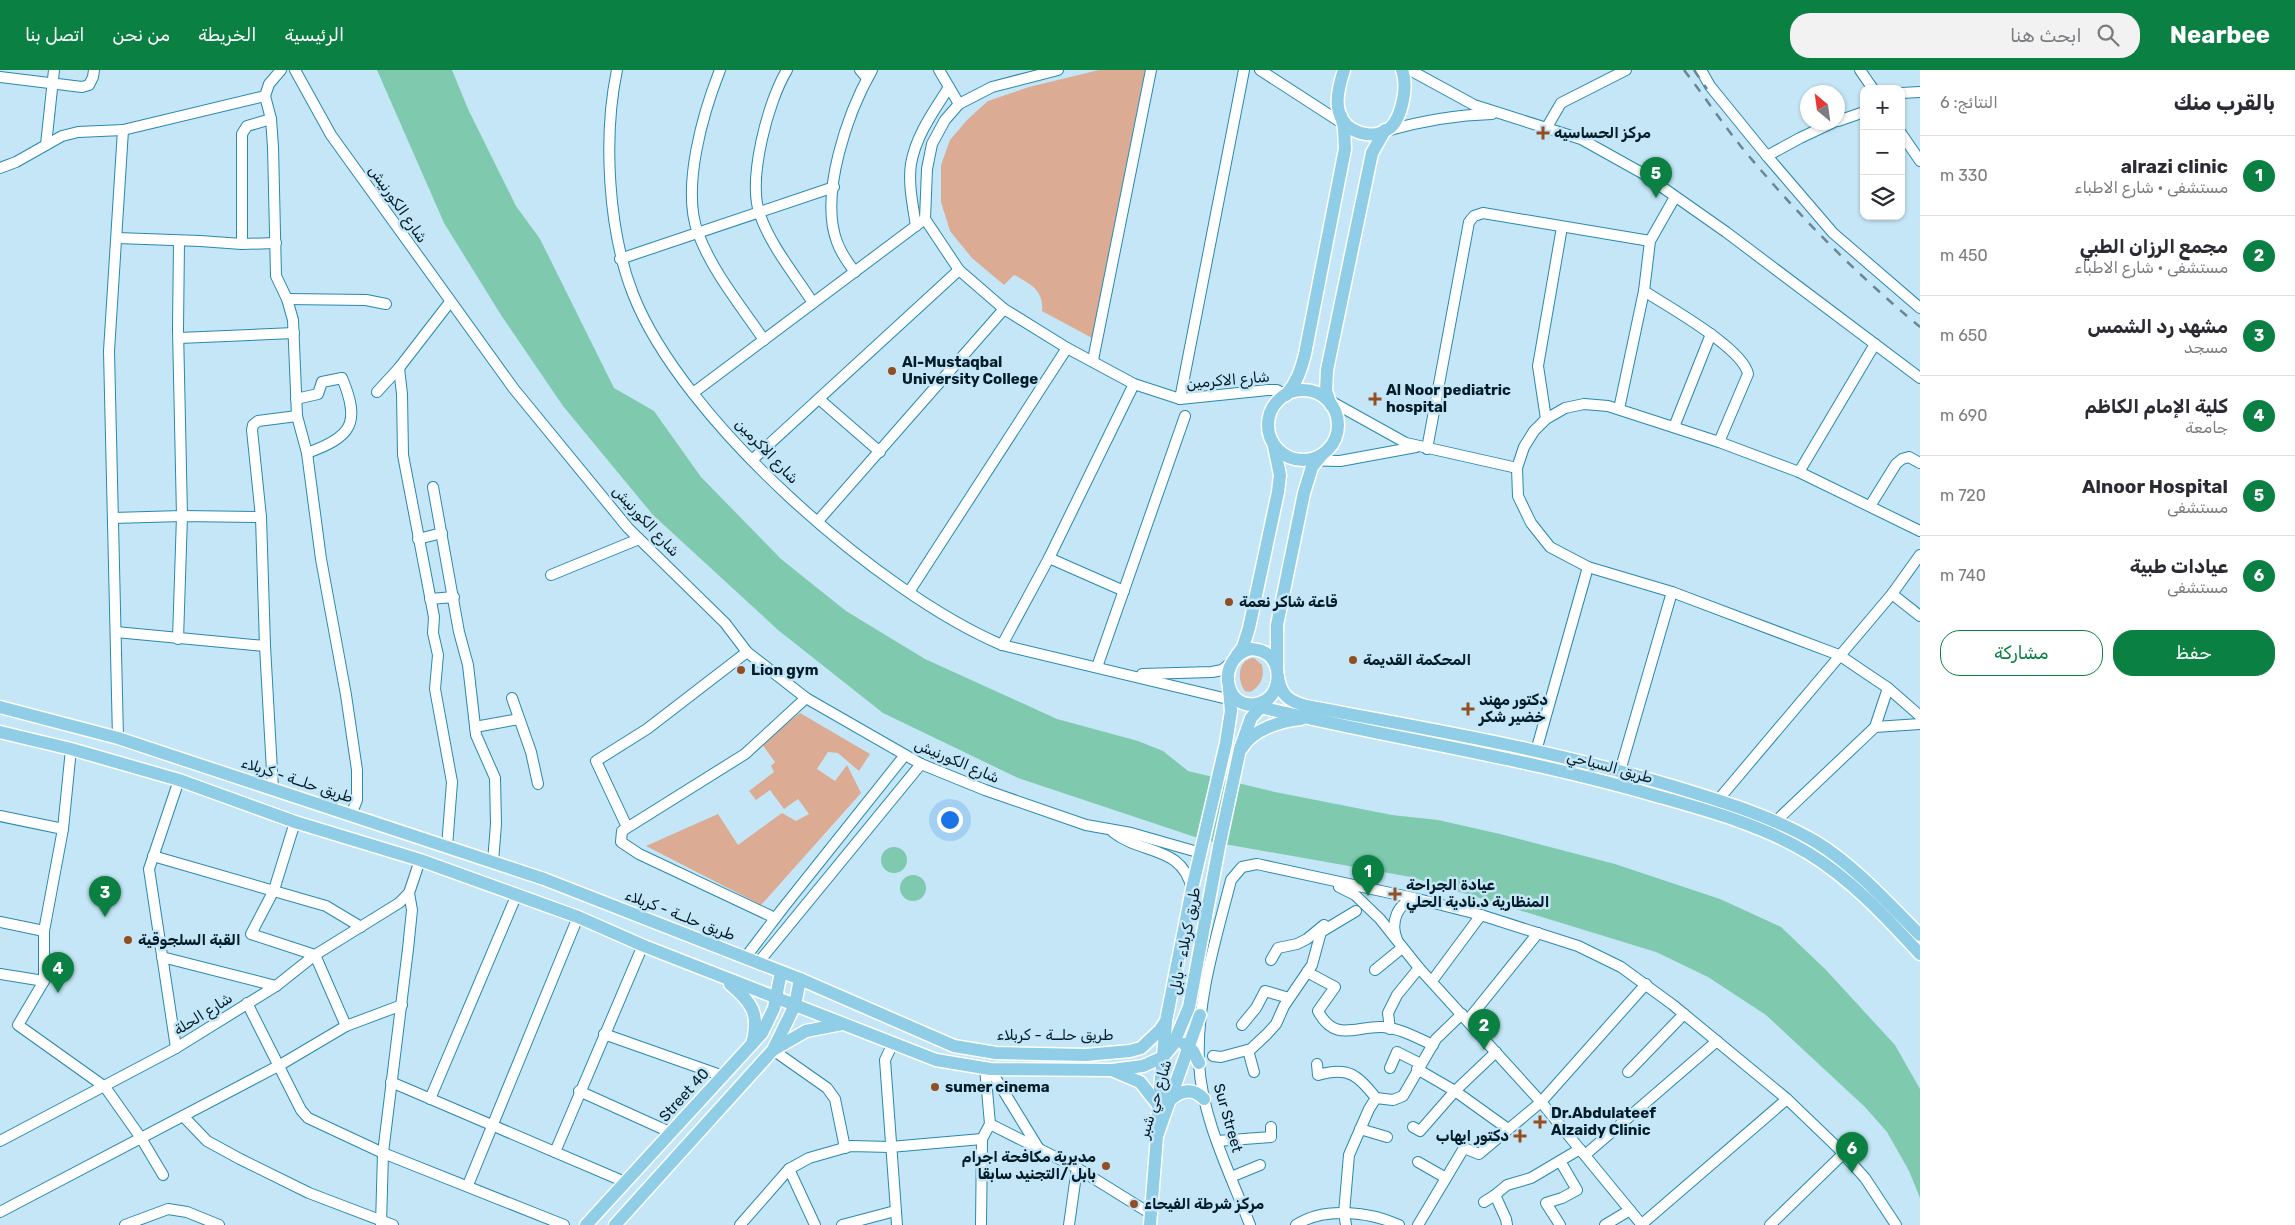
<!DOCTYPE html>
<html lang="ar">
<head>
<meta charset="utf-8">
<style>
	:root { --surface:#fff; --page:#f2f2f3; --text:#2b2b33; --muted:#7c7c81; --line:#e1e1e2; --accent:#0b8043 }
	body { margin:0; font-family:Rubik,Vazirmatn,sans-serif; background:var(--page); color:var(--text); direction:rtl }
	.controls { position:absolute; right:15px; top:15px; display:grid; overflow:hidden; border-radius:10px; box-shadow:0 1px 4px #0004 }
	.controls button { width:45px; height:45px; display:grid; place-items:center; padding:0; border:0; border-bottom:1px solid var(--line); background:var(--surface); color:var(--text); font:25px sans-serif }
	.compass { position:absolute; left:1800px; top:15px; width:45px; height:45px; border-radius:50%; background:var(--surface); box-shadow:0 1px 4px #0004; rotate:331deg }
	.you { position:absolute; left:949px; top:749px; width:18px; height:18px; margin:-12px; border:4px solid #fff; border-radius:50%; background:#1a73e8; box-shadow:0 0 0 8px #1a73e833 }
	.badge { display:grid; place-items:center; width:32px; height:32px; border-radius:50%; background:var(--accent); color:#fff; font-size:16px; font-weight:700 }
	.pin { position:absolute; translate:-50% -41px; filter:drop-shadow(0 1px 2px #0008) }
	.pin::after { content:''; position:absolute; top:26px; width:18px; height:15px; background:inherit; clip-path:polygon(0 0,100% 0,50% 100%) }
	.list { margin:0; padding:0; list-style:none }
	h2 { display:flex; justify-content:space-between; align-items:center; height:65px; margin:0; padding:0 20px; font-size:21px }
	h2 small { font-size:16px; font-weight:400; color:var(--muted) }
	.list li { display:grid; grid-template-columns:32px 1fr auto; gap:15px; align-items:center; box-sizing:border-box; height:80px; padding:0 20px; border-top:1px solid var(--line) }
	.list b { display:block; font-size:19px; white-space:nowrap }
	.list p { margin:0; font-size:16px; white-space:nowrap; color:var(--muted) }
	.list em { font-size:16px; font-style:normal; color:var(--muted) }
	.actions { display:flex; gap:10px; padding:15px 20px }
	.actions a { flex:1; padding:11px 0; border:1px solid var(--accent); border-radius:20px; text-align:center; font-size:18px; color:var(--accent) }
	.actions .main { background:var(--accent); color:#fff }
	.icon { flex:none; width:28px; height:28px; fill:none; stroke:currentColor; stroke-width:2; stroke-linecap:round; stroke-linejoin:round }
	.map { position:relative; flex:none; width:1920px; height:1155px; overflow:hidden; direction:ltr }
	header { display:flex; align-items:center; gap:30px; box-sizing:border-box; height:70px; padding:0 25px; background:var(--accent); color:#fff }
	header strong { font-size:24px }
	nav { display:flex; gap:28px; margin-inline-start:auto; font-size:18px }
	.search { width:350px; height:45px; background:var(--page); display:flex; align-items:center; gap:12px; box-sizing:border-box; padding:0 18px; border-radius:20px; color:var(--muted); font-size:19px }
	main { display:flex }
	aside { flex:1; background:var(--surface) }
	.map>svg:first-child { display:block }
	.green { fill:#dbac93 }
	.water { fill:#7fcaaf }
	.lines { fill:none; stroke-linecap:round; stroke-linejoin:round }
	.minor-casing { stroke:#2889af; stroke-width:12 }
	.major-casing { stroke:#fff; stroke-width:15 }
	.minor { stroke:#fff; stroke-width:10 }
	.major { stroke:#90cde7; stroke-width:12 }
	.rail { stroke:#688795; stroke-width:2.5; stroke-dasharray:9 9; stroke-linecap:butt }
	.poi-dot { fill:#934e24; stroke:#c5e6f6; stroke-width:2 }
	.labels { text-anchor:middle; stroke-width:5; stroke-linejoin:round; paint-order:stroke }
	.poi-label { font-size:15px; font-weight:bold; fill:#001c28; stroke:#c5e6f6; text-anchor:start }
	.street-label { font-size:15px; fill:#001c28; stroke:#c5e6f6 }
</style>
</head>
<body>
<header>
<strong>Nearbee</strong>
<div class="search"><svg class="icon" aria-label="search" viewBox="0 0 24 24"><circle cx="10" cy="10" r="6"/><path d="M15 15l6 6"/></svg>ابحث هنا</div>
<nav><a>الرئيسية</a><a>الخريطة</a><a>من نحن</a><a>اتصل بنا</a></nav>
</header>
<main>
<aside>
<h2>بالقرب منك<small>النتائج: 6</small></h2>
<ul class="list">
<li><span class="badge">1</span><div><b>alrazi clinic</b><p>مستشفى · شارع الاطباء</p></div><em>330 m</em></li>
<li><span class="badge">2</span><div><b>مجمع الرزان الطبي</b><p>مستشفى · شارع الاطباء</p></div><em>450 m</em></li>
<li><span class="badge">3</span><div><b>مشهد رد الشمس</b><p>مسجد</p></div><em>650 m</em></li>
<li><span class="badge">4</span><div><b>كلية الإمام الكاظم</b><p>جامعة</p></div><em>690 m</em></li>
<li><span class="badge">5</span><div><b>Alnoor Hospital</b><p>مستشفى</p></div><em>720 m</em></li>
<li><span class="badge">6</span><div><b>عيادات طبية</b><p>مستشفى</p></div><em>740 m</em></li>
</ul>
<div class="actions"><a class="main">حفظ</a><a>مشاركة</a></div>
</aside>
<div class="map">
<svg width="1920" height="1155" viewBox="0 0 1920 1155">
	<rect width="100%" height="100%" fill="#c5e6f6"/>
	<g class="green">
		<path d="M1099,0H1145L1092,268L1042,241C1044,220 1030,214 1014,205L1004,215L972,188L950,161L941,132V95L950,70L967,50L988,31L1029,17Z"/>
		<path d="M1254,588L1262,595C1265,607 1260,617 1250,622L1245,621C1237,611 1237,589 1254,588Z"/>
		<path d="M800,643L870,684L859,701L838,683L828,682L817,699L835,711L847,695L861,723L761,835L646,776L718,744L738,775L782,743L796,751L809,744L798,729L784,739L770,720L756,730L749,721L774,702L771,696L775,692L761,673Z"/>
	</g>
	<g class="water">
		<path d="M377,0H452L468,39L516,136L540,169L614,318L654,341L701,407L781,489L846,541L925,589L1057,649L1138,671L1163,681L1188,701L1275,722L1392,745L1438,750L1500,764L1615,794L1720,829L1781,857L1826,900L1895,975L1920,1019V1128L1909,1101L1887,1062L1865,1037L1766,945L1708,907L1656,882L1411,807L1207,771L1018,708L883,643L778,560L653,445L563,336L501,245L444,153Z"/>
		<circle cx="894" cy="790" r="13"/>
		<circle cx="913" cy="818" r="13"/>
	</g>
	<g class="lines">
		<g class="minor-casing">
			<g id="minor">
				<path d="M295,0L331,65L514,319L628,458L725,553L747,582L806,628L921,694L985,720L1086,755L1131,763L1201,783"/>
				<path d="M617,0C603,67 608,160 633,224C682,350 879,523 1002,575L1236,631"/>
				<path d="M720,0C703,43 681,118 698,163C712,201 741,236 764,270"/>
				<path d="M787,0C768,31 747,110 760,145C771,176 795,205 813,233"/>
				<path d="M860,0L867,8"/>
				<path d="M939,0L959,34"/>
				<path d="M1058,0L992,17L959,34L945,50L932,74L927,99L925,149L959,200L1004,239L1067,278L1134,314L1180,329L1268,320H1277L1286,325"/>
				<path d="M1260,0L1345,55"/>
				<path d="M1410,0L1474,35L1581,69L1642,103L1726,162L1920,308"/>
				<path d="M1701,0L1710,16L1767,86L1833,163L1920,238"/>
				<path d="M1860,0L1873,19"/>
				<path d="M0,7L82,17L89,15L93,7L94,0"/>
				<path d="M1901,23L1920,22"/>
				<path d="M265,26L271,49L273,77L276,206L287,229L293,250L297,346L307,383L321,489L346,625L357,700V730L351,745"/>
				<path d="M1838,51L1864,42"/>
				<path d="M1547,57L1561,33L1626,0"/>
				<path d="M1386,61C1421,51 1455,45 1492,44"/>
				<path d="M1901,63L1920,91"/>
				<path d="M46,75L54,0"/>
				<path d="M1767,86L1800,68L1834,52"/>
				<path d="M0,98L16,92L62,66L78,62L123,60L265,26L269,14L281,0"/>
				<path d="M916,156C913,136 908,114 911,94C916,65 934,41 949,17"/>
				<path d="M117,168L200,171L242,174L276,173"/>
				<path d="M242,174V64L247,56L271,49"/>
				<path d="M620,189L834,117"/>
				<path d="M855,202C848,193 841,183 837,172C819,124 848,42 872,0"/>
				<path d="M1644,221C1667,236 1743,278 1748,304L1719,372"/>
				<path d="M287,229L366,230L386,234"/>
				<path d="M179,268L294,263"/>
				<path d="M1093,290L1151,0"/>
				<path d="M399,298L402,324L403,385L434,547L433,563L438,585L435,619L452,712L447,777"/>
				<path d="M377,322L399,298L450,232"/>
				<path d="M693,323L925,149"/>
				<path d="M1325,328L1406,373L1517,398"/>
				<path d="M296,329L318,324L322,312L342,308C361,353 352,367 307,383"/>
				<path d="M819,329L880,382"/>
				<path d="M1180,329L1244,0"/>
				<path d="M1619,339L1644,221L1650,171L1675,127"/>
				<path d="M1546,349L1538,296L1562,157"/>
				<path d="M1674,357L1711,264"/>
				<path d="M1427,379L1469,152L1474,146L1483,143L1650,171"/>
				<path d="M752,390L959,200"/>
				<path d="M1298,390L1340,391L1416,377"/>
				<path d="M1799,402L1875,274"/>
				<path d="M433,417L459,562L468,595L476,665L495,708L496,754L493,792"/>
				<path d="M1870,436L1896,394L1902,389L1909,387L1920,393"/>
				<path d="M113,448L182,446L261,447"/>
				<path d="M818,451L1004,239"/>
				<path d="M1920,461L1799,402L1719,372L1608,336L1584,334L1565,338L1546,349L1534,361L1524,377L1517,398L1518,426L1531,453L1550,477L1588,497L1672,522L1839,585L1888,618L1920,646"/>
				<path d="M418,469L442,463"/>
				<path d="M1049,488L1124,521"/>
				<path d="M551,505L639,469"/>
				<path d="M909,522L1067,278"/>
				<path d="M1892,524L1920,546"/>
				<path d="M430,529L454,527"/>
				<path d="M116,562L265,576"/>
				<path d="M178,569L182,446L178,259L179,171"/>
				<path d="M1002,575L1049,488L1134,314"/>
				<path d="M1097,597L1185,346"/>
				<path d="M1142,604L1212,602L1222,600L1232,592"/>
				<path d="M512,628L531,682L538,714"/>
				<path d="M475,657L519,649"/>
				<path d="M1875,657L1920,654"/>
				<path d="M118,668L109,281L123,60"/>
				<path d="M71,679L63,759L44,861V911L18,955L105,1017L141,1068L163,1105"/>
				<path d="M1536,681L1588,497"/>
				<path d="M1620,701L1672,522"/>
				<path d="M273,719L265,576L261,447L252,360L253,355L258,351L297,346"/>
				<path d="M1718,730L1892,524L1920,485"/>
				<path d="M0,746L63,759"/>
				<path d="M295,752L274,820L251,864L315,885L346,956"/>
				<path d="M1775,752L1875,657L1888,618"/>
				<path d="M627,757L596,691L647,659L747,582"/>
				<path d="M1113,762C1142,785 1182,775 1192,819"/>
				<path d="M153,786L326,836L361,857"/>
				<path d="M1339,817L1355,825L1380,849L1419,898L1541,1032L1642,1155"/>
				<path d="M775,848L639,784L621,772L622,761L745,684L806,628"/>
				<path d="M0,852L44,861"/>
				<path d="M1397,870C1390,852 1397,832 1417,829"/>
				<path d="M162,887L276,916"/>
				<path d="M745,888L783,838L905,685"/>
				<path d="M1271,890L1278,878L1297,874L1307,869L1324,855"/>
				<path d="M758,893L921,694"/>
				<path d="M1375,900L1402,878"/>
				<path d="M1307,902L1335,917L1318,941C1335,973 1355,956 1382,957C1400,958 1417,968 1433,975"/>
				<path d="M0,904L44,911"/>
				<path d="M1432,911L1481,845"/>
				<path d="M247,933L301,1040L308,1048L383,1083L564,1155"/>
				<path d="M1468,950L1538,863"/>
				<path d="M1242,955L1256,938L1265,921L1289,928"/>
				<path d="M1390,959L1388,943L1397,925L1419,898"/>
				<path d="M604,964L723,1006"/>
				<path d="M893,973L885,990L897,1155"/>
				<path d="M176,978L149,799L179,710"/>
				<path d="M773,980L827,1018L835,1029L845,1078"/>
				<path d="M1248,980L1254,1002"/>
				<path d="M1213,986L1221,987L1251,979L1267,964L1276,954L1284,936L1312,895L1321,862L1356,841"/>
				<path d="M1317,994L1318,1005C1348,996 1358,1005 1376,1028"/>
				<path d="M1390,998L1397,982L1421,994"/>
				<path d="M990,999L1039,1079"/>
				<path d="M1417,999L1455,1021L1508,1059"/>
				<path d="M1628,1002L1684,944"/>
				<path d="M391,1012L625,1112"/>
				<path d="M579,1021L672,1063"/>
				<path d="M430,1029L517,824"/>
				<path d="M183,1046L207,1071L240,1089L309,1123L393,1155"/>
				<path d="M990,1054L1077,1098L1151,1144"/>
				<path d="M1413,1057L1420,1061L1455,1021L1496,982"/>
				<path d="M1360,1059L1387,1067"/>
				<path d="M0,1071L176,978L276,916L315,885L399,833L409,823"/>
				<path d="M1217,1071L1271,1067V1057"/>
				<path d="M555,1082L643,875"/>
				<path d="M1585,1085L1717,971"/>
				<path d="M1418,1092L1446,1108"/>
				<path d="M789,1099L815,1155"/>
				<path d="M1231,1107L1260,1095"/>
				<path d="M468,1115L578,847"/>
				<path d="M1495,1125L1506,1149L1507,1155"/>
				<path d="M1484,1132L1495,1125L1507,1115L1531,1108L1580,1079"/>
				<path d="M0,1142L280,995L346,956L402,935"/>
				<path d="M1642,1154L1787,1029"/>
				<path d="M125,1155L168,1139L187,1142L219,1155"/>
				<path d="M381,1155L383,1083L408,879L412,840L409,823L420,790"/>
				<path d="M740,1155L789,1099L809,1088L851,1076L890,1077L982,1069"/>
				<path d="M842,1155L895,1141"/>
				<path d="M981,1155L982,1069L990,1054L985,998"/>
				<path d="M1069,1155L1077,1098"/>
				<path d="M1250,1155C1230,1103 1202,1049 1199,993C1196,931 1216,869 1231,810L1242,797L1257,794L1418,829L1481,845L1578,876L1621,897L1673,935L1787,1029L1838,1078L1865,1108L1896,1155"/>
				<path d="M1296,1155C1324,1136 1370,1142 1399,1155"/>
				<path d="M1346,1155L1344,1143L1349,1085L1369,1039L1376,1028L1393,1030L1403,1026L1436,969L1462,944"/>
				<path d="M1418,1155L1464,1078L1479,1084L1541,1032L1646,914"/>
				<path d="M1560,1155L1546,1133L1562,1128L1577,1120L1560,1091"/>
				<path d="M1605,1155L1630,1140"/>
				<path d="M1770,1155L1843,1084"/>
			</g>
		</g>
		<g class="major-casing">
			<g id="major">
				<path d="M1344,0C1340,12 1335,29 1339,42C1345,63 1372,71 1390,58C1398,51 1401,40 1403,30C1405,20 1406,10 1402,0"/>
				<circle cx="1303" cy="355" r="35"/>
				<path d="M1286,325C1297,312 1301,300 1305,284L1345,79L1344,58L1341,46"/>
				<path d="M1331,335L1326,321L1327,300L1372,83L1385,60"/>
				<path d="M1251,579C1271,580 1280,594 1277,613C1275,623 1269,630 1260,633C1226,645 1213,589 1251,579Z"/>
				<path d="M1237,585L1243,577L1249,558L1278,422L1280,405L1274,376"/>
				<path d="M1277,596V555L1304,423L1312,397L1321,386"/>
				<path d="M1278,607C1281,626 1289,631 1306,636C1429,659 1552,680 1672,716C1721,731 1772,746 1816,772C1855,796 1888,833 1920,865"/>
				<path d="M1248,634C1385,668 1525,687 1660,727C1710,741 1764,756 1808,783C1851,809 1887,848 1920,884"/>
				<path d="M0,637L118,668L544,809L800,909L954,976L996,983L1086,985L1130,981L1141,978L1160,960L1166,951L1192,819L1226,673L1231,641L1229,619"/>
				<path d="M0,662L71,679L179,710L295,752L420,790L578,847L644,876L936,990L990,999L1112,1000L1143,996L1163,987L1173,975L1189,937L1219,777L1240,679L1251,648L1269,628"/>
				<path d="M1242,678C1253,659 1281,651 1301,649"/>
				<path d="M730,914C753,933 760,945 752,974"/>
				<path d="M1184,974L1193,981L1199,993"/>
				<path d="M773,980L806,961L842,954"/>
				<path d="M1114,1001L1140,1012L1159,1036"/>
				<path d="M1170,1030C1181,1020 1193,1017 1204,1029"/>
				<path d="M1157,1053L1166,953"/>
				<path d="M586,1155L762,963L774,938L781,902"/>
				<path d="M615,1155L773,980L795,935L800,909"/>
				<path d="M1150,1155L1157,1066L1200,945"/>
			</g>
		</g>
		<use href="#minor" class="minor"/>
		<use href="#major" class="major"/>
		<g class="rail">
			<path d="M1684,0C1704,26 1723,54 1743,79C1797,144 1855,203 1920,257"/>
			<path d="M1694,0L1707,19"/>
		</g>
	</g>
	<g class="poi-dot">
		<path d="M1540.5 55.5h5v5h5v5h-5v5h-5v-5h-5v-5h5z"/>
		<circle cx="892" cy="301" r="5"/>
		<path d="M1372.5 321.5h5v5h5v5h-5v5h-5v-5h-5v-5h5z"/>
		<circle cx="1229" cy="532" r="5"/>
		<circle cx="1353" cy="590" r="5"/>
		<circle cx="741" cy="600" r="5"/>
		<path d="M1465.5 631.5h5v5h5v5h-5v5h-5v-5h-5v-5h5z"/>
		<path d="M1392.5 816.5h5v5h5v5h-5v5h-5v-5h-5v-5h5z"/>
		<circle cx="128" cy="870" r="5"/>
		<circle cx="935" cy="1017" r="5"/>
		<path d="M1537.5 1044.5h5v5h5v5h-5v5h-5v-5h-5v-5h5z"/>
		<path d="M1517.5 1058.5h5v5h5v5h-5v5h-5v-5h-5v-5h5z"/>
		<circle cx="1106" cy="1096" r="5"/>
		<circle cx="1134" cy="1134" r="5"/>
	</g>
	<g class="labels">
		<g class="poi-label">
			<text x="1554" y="68">مركز الحساسيه</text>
			<text x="902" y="297">Al-Mustaqbal<tspan x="902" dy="17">University College</tspan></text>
			<text x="1386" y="325">Al Noor pediatric<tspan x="1386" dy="17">hospital</tspan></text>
			<text x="1239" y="537">قاعة شاكر نعمة</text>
			<text x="1363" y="595">المحكمة القديمة</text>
			<text x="751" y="605">Lion gym</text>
			<text x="1479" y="635">دكتور مهند<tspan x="1479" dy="17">خضير شكر</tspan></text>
			<text x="1406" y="820">عيادة الجراحة<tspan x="1406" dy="17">المنظارية د.نادية الحلي</tspan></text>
			<text x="138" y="875">القبة السلجوقية</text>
			<text x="945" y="1022">sumer cinema</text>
			<text x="1551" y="1048">Dr.Abdulateef<tspan x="1551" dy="17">Alzaidy Clinic</tspan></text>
			<text x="1509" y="1071" text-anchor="end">دكتور ايهاب</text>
			<text x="1096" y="1092" text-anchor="end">مديرية مكافحة اجرام<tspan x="1096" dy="17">بابل /التجنيد سابقا</tspan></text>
			<text x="1144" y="1139">مركز شرطة الفيحاء</text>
		</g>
		<g class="street-label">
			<text transform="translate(398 134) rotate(55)" y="5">شارع الكورنيش</text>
			<text transform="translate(1228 310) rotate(-5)" y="5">شارع الاكرمين</text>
			<text transform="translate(767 381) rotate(46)" y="5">شارع الاكرمين</text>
			<text transform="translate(646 451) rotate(47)" y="5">شارع الكورنيش</text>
			<text transform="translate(957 691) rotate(23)" y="5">شارع الكورنيش</text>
			<text transform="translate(1610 697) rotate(15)" y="5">طريق السياحي</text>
			<text transform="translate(297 710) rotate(18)" y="5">طريق حلــة - كربلاء</text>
			<text transform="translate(680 845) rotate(21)" y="5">طريق حلــة - كربلاء</text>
			<text transform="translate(1185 871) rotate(-79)" y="5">طريق كربلاء - بابل</text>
			<text transform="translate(203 944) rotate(-32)" y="5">شارع الحلة</text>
			<text x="1055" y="970">طريق حلــة - كربلاء</text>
			<text transform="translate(684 1025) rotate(-48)" y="5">Street 40</text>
			<text transform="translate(1155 1029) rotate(-73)" y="5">شارع حي شبر</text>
			<text transform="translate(1228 1048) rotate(74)" y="5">Sur Street</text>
		</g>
	</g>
</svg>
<div class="controls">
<button>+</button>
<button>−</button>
<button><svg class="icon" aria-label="layers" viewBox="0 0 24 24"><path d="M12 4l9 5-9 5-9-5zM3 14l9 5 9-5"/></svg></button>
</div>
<svg class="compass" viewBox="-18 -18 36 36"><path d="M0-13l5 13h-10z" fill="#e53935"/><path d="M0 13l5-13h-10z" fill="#7c7c81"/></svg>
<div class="you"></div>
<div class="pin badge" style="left:1368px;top:826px">1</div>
<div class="pin badge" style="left:1484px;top:980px">2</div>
<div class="pin badge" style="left:105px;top:847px">3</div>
<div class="pin badge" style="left:58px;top:923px">4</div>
<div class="pin badge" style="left:1656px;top:128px">5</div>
<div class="pin badge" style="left:1852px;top:1103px">6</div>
</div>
</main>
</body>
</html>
